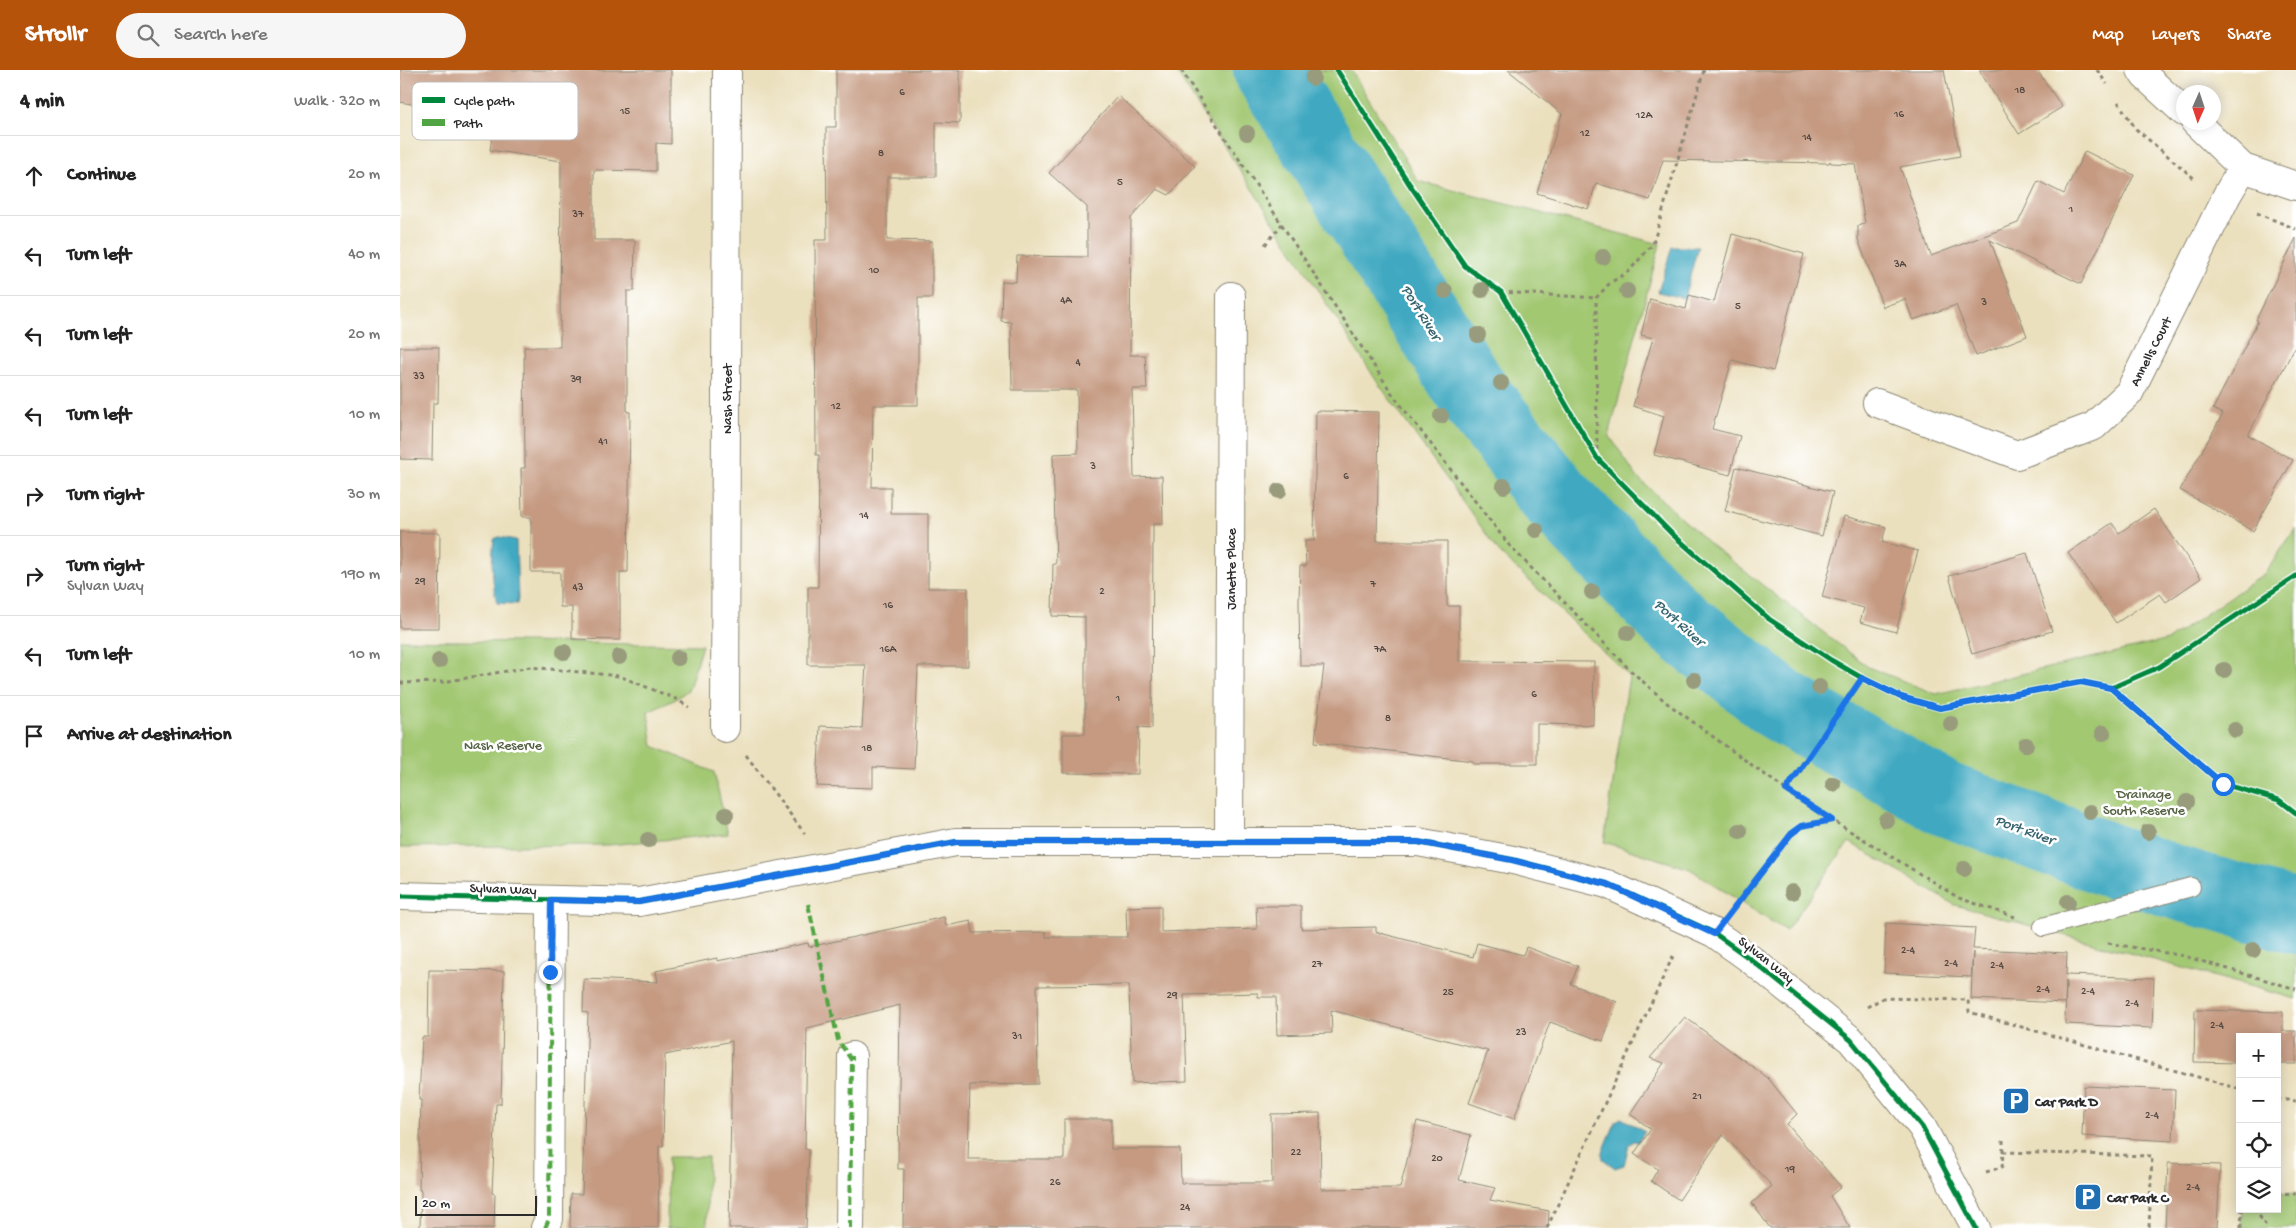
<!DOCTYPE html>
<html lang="en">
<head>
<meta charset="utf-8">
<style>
	:root { --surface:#fff; --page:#f6f6f6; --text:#222; --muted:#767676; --line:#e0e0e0; --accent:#b45309 }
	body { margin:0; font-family:"Gochi Hand",sans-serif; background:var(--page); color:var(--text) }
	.controls { position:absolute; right:15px; bottom:15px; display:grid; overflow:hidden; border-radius:0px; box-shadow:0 2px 12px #0003 }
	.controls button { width:45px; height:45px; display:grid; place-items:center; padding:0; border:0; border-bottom:1px solid var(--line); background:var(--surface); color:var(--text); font:25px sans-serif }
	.compass { position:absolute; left:1776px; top:15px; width:45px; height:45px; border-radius:50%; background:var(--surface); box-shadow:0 2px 12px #0003; rotate:183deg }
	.scale { position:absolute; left:15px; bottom:12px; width:122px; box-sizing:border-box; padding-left:5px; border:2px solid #2b2b2b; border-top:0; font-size:14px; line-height:18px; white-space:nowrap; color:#2b2b2b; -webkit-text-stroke:4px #fff; paint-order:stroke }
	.stop { position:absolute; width:15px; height:15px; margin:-11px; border:4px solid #1a73e8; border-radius:50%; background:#fff }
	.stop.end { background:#1a73e8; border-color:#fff; box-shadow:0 1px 5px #0008 }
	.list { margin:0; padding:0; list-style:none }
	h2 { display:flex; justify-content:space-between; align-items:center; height:65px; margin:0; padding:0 20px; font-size:21px }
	h2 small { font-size:16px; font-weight:400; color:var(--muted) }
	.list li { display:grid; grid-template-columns:32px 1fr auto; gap:15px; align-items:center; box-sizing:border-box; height:80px; padding:0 20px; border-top:1px solid var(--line) }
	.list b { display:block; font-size:19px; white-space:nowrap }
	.list p { margin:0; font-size:16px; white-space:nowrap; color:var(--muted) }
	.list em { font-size:16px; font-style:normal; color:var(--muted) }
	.icon { flex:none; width:28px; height:28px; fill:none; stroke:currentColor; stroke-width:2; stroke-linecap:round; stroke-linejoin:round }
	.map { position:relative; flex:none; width:1896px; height:1158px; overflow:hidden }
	header { display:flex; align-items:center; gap:30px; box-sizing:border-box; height:70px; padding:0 25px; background:var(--accent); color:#fff }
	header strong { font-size:24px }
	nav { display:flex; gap:28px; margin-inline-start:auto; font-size:18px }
	.search { width:350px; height:45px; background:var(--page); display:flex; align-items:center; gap:12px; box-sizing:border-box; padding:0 18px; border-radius:28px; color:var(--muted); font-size:19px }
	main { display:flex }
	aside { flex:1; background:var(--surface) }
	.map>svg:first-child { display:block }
	.green { fill:#a2c872; stroke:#667a4e }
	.water { fill:#41a9c1; stroke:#366a76 }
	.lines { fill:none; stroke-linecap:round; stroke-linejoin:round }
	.river { stroke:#41a9c1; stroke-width:74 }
	.building { fill:#c59a81 }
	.lane-casing { stroke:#8b8674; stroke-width:20 }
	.street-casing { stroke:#8b8674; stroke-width:30 }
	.path { stroke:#8b8674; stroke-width:3; stroke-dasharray:4 4; stroke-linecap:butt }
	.lane { stroke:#fff; stroke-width:18 }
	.street { stroke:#fff; stroke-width:28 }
	.quiet { stroke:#51a443; stroke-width:4; stroke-dasharray:8 4; stroke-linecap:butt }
	.cycleway-casing { stroke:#fff; stroke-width:8 }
	.cycleway { stroke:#00873e; stroke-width:5 }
	.tree { fill:#989b7b }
	.route { stroke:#1a73e8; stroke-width:6 }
	.labels { text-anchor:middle; stroke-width:5; stroke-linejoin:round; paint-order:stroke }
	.number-label { font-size:11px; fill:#524740 }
	.street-label { font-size:14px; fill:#2b2b2b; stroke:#fff }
	.park-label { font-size:14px; fill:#556244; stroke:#fff }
	.poi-label { font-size:14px; font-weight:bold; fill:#2b2b2b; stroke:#fff; text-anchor:start }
	.water-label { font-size:15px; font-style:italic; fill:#35646e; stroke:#fff }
	.key { fill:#fff; stroke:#bfbfbf; stroke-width:1 }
	.key-label { font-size:14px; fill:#2b2b2b }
</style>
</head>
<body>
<header>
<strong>Strollr</strong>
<div class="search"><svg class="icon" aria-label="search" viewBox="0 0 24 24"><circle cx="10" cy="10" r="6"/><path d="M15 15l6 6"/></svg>Search here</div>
<nav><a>Map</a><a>Layers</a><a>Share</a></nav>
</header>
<main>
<aside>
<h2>4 min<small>Walk · 320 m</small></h2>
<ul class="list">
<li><svg class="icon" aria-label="ahead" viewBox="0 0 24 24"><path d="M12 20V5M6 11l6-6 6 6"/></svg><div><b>Continue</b></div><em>20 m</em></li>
<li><svg class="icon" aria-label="left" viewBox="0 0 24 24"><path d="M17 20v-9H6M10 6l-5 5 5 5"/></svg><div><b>Turn left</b></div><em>40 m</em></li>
<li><svg class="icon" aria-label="left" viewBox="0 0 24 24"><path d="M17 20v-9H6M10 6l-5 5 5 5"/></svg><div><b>Turn left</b></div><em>20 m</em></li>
<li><svg class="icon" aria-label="left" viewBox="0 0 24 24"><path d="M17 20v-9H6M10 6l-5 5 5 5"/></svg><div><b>Turn left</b></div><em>10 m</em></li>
<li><svg class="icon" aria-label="right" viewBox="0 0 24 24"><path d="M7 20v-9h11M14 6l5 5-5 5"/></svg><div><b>Turn right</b></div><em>30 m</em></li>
<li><svg class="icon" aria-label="right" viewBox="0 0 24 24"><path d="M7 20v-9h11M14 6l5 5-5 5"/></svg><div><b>Turn right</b><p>Sylvan Way</p></div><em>190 m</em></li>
<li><svg class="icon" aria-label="left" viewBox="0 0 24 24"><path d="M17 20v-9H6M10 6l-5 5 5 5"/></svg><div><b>Turn left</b></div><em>10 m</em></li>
<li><svg class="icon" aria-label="arrive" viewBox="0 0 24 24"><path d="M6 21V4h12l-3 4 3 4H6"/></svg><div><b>Arrive at destination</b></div></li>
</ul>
</aside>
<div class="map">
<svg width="1896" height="1158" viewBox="0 0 1896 1158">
	<rect width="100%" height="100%" fill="#fff"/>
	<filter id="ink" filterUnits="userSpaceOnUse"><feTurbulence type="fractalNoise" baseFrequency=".02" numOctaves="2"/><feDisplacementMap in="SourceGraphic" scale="10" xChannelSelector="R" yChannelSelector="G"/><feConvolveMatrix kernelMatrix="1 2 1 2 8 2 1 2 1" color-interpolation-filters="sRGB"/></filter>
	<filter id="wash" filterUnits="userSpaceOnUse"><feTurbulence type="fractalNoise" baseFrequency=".0096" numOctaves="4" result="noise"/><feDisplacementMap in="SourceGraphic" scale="20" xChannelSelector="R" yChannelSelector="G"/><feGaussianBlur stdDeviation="1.12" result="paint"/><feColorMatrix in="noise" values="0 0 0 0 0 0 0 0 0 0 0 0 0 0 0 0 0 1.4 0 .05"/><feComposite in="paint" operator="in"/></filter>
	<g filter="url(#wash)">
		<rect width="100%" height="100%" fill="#ebe0be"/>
		<g class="green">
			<path d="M775,0H951L1018,111L1260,174L1209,365L1237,407L1311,475L1468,597L1536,624L1768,570L1865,503L1896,458V929L1555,835L1449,772L1386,861L1290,799L1204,772L1229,606L1099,482L976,310Z"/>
			<path d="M0,570L302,575L289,619L276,629L248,642L253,676L314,702L328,764L208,775L0,777Z"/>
			<path d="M268,1087H308L307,1158H267Z"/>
			<path d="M1877,1123L1896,1124V1158H1841L1842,1139H1877Z"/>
		</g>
		<g class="water">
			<path d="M1272,177H1298L1284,228L1258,222Z"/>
			<path d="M99,467L116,470L118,529L117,534L97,533C92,514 91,489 94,469Z"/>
			<path d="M1221,1048L1245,1061L1238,1072L1234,1071L1229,1075L1224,1095L1215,1098L1203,1089L1202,1084L1216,1051Z"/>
		</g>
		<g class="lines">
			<path class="river" d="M870,0L1074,325L1152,423L1271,547L1379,634L1545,729L1717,793L1791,817L1896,847"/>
		</g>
		<g id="blocks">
			<g class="building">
				<path d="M0,0H271V74L256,73V101L194,100V170H235L234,221H227V342H230L228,502H220V570L172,569V537H160V502H131V447H122L121,398H125L124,277H160L161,91L90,80L95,49L0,32Z"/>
				<path d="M436,0H560V53L536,52V107H487V170L532,171V228H518V335H473L472,417H491V444H528V518H568V596H518L514,699L473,697V718L417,716L420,656L462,658L466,595H408V517H418L419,385H416L415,170H427L426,57H436Z"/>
				<path d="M1108,0H1544L1560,86L1500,97L1531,186L1618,153L1638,111L1664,124L1685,81L1734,105L1681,214L1590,170L1627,266L1576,286L1556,235L1513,250L1505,229L1483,237L1458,169V156L1465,153L1455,94L1431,93L1430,91L1429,93L1263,90L1250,130L1196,113L1188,139L1137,123L1162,44Z"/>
				<path d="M1579,0H1637L1662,37L1619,64Z"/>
				<path d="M718,26L795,96L769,125L757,119L731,148L730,285H745L747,319H732L734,407L762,406L763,454H753L752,658L739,657L738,704L663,703V664H685V547L652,546L653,494H656L653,384L678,383L677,320H612L611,252L601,251L602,211L616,212L617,186L687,187V137L649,103Z"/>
				<path d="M1332,164L1404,184L1373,301L1332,290L1312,359L1340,366L1330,405L1254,385L1264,346L1233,336L1253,268L1241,265L1250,229L1286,239L1289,225L1314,232Z"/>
				<path d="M1896,168V275L1848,365L1893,390L1853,461L1780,420L1823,344L1813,339L1858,251L1856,250Z"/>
				<path d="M0,277H39L38,333H33L32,390L0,389Z"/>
				<path d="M916,341L979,342L977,471H1047V536H1059V591L1194,592L1193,655L1137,654V694H1073V691L915,672L924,596H900L899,531L900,496H906L905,471H914Z"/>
				<path d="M1336,397L1433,422L1422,466L1325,441Z"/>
				<path d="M1754,439L1801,508L1766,532L1760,524L1716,553L1668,483L1712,453L1719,463Z"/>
				<path d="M1444,446L1486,457L1482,472L1518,481L1496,562L1460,552L1464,538L1422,527Z"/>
				<path d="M0,462L40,463L39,558H0Z"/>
				<path d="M1627,483L1652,561L1572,584L1549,506Z"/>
				<path d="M761,836V862L857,859L856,836H901V859L976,857V862L1073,887L1077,873L1123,885L1126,877L1178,896L1171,914L1217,932L1203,971L1150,952L1114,1049L1069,1033L1088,981L931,940L932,963L877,965L876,927H858V923L784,925L787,1011L732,1013L729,915L637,916L638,1014L570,1015L568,1089H664V1049H711V1079H780L781,1113H872L871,1044L920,1043L921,1119L1000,1118L1017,1051L1071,1065L1059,1110L1095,1118L1090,1130L1149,1141L1148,1158H503L504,1099H498L500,935L407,958L405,1079L409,1080L406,1158H329L332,971L265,985L263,1076H259L258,1158H170L171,1124H182L188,943L183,942L184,909L258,912L256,901L317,888V891L408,873L409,877L544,847L546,856L571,851L573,863L646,862V867H727L726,837Z"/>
				<path d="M1486,853L1575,858L1573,879L1667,883L1666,905L1754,908L1752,958L1665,954L1666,911L1665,933L1571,929L1573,882L1571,907L1484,903Z"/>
				<path d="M29,900L104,901L101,1034H96L92,1123L95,1124L94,1158H20L21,1120H19L21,1030H19L22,967H28Z"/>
				<path d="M1795,940L1883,942V961H1896V994H1877V967H1840V993L1794,992Z"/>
				<path d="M1285,947L1368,1008L1397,1044L1387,1054L1441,1117L1430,1126L1450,1158H1370L1352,1133L1372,1116L1323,1065L1279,1130L1251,1111L1258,1099L1234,1084L1251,1059L1230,1044L1264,993L1250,988Z"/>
				<path d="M1684,1016L1775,1020L1773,1071L1682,1066Z"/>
				<path d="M1768,1093L1820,1095L1817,1158H1765Z"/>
			</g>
		</g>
	</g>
	<g filter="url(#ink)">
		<use href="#blocks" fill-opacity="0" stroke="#8b8674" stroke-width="1"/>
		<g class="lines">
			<g class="lane-casing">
				<path id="lane" d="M1643,857L1791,817"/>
			</g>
			<g class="street-casing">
				<g id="street">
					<path d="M1741,0L1745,6L1784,42"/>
					<path d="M1795,52L1843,98L1896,116"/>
					<path d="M1477,333L1617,385L1694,356L1729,323L1827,125L1843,98"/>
					<path d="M325,658L327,0"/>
					<path d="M829,772L831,226"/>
					<path d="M0,826L239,832L556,772H1018L1113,790L1207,814L1314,863L1349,888L1451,970L1522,1057L1576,1158"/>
					<path d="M145,1158L149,1149L151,830"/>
					<path d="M450,1158L452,986"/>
				</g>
			</g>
			<g class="path">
				<path d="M781,0L993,325L1109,475L1230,600L1267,633L1386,720L1432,750L1559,828L1615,847"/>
				<path d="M1697,0L1707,14"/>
				<path d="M1718,32L1736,59L1796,110"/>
				<path d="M1857,143L1896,159"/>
				<path d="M865,175L882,154"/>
				<path d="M1101,222L1196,228"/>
				<path d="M1197,388L1196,228L1210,213L1229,201L1253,174L1304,0"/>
				<path d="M0,613L43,612L130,597L219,606L276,629L289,637"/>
				<path d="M346,685L405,764"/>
				<path d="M1386,720L1462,608"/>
				<path d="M1337,836L1391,765L1402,756L1432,750"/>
				<path d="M1708,873L1784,886L1896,919"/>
				<path d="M1467,937L1483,928L1568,930L1569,942L1840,1019"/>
				<path d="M1877,1029L1896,1031"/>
				<path d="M1603,1082V1068"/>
				<path d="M1586,1102L1602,1097L1603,1082L1752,1086L1749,1158"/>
				<path d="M1877,1123L1896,1124"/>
				<path d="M1855,1139L1867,1158"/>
				<path d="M1147,1158L1274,884"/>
				<path d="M1841,1158L1842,1139"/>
			</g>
			<use href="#lane" class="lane"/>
			<use href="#street" class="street"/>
			<g class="quiet">
				<path d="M408,834L438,970L452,991"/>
				<path d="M145,1158L149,1149L151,830"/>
				<path d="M450,1158L452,986"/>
			</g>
			<g class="cycleway-casing">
				<g id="cycleway">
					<path d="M937,0L1008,112L1065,196L1101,222L1197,388L1271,463L1369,549L1431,590L1462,608L1501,627L1540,638L1681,612L1711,618L1823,714L1879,730L1896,743"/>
					<path d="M1711,618L1759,597L1896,506"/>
					<path d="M0,826L239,832L556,772H1018L1113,790L1207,814L1314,863L1349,888L1451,970L1522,1057L1576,1158"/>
				</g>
			</g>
			<use href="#cycleway" class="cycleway"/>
		</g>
		<g class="tree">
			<circle cx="913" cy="8" r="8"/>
			<circle cx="847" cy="63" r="8"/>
			<circle cx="1203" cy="187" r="8"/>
			<circle cx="1082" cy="220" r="8"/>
			<circle cx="1045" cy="221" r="8"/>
			<circle cx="1227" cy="221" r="8"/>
			<circle cx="1078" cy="265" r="8"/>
			<circle cx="1101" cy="313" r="8"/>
			<circle cx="1041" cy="346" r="8"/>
			<circle cx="1104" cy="416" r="8"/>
			<circle cx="879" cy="421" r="8"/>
			<circle cx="1136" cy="460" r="8"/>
			<circle cx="1192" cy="522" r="8"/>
			<circle cx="1228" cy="563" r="8"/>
			<circle cx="164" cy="582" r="8"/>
			<circle cx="219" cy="587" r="8"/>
			<circle cx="278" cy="588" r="8"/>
			<circle cx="39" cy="591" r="8"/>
			<circle cx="1824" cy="600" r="8"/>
			<circle cx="1294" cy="610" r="8"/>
			<circle cx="1419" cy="617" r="8"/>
			<circle cx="1551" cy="654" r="8"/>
			<circle cx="1835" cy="660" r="8"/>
			<circle cx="1703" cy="663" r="8"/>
			<circle cx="1626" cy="675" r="8"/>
			<circle cx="1433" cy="714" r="8"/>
			<circle cx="1787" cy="732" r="8"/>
			<circle cx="1690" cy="742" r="8"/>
			<circle cx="326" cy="745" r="8"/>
			<circle cx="1486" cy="750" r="8"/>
			<circle cx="1340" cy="761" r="8"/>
			<circle cx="1748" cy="762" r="8"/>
			<circle cx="248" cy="770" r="8"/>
			<circle cx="1564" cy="799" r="8"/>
			<circle cx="1392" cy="822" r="8"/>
			<circle cx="1668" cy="832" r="8"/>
			<circle cx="1853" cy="880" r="8"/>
		</g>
	</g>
	<g class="lines" filter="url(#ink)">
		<path class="route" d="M150,902L151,830L239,832L556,772H1018L1112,790L1207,814L1314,864L1391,764L1402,756L1432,750L1386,720L1462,608L1501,627L1540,638L1681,612L1711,618L1823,714"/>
	</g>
	<defs>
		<g id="parking-square" transform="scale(1.4375)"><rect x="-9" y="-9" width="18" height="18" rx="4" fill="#1f6fb2" stroke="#fff"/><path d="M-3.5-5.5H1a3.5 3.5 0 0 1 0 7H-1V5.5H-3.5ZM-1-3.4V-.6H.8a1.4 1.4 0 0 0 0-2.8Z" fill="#fff"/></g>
	</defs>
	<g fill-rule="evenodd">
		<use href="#parking-square" x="1616" y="1031"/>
		<use href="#parking-square" x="1688" y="1127"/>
	</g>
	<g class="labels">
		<g class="number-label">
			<text x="1620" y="23">18</text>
			<text x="502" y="25">6</text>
			<text x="225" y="44">15</text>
			<text x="1499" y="47">16</text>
			<text x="1244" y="48">12A</text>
			<text x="1185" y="66">12</text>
			<text x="1407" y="70">14</text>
			<text x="481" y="86">8</text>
			<text x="720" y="115">5</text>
			<text x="1671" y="142">1</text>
			<text x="178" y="147">37</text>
			<text x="1500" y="197">3A</text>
			<text x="474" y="203">10</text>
			<text x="666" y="233">4A</text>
			<text x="1584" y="235">3</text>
			<text x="1338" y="239">5</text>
			<text x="678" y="295">4</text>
			<text x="19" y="309">33</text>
			<text x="176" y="312">39</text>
			<text x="436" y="339">12</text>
			<text x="203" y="374">41</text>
			<text x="693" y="399">3</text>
			<text x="946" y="409">6</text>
			<text x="464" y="448">14</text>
			<text x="20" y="514">29</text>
			<text x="973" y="517">7</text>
			<text x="178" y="520">43</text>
			<text x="702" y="524">2</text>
			<text x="488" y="538">16</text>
			<text x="488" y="582">16A</text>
			<text x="980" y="582">7A</text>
			<text x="1134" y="627">6</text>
			<text x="718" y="631">1</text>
			<text x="988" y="651">8</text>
			<text x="467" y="681">18</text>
			<text x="1508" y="883">2-4</text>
			<text x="1551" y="896">2-4</text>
			<text x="917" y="897">27</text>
			<text x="1597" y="898">2-4</text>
			<text x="1643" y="922">2-4</text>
			<text x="1688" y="924">2-4</text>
			<text x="1048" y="925">25</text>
			<text x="772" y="928">29</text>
			<text x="1732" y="936">2-4</text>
			<text x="1817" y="958">2-4</text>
			<text x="1121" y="965">23</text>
			<text x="617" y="969">31</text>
			<text x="1297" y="1029">21</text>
			<text x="1752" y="1048">2-4</text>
			<text x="896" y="1085">22</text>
			<text x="1037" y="1091">20</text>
			<text x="1390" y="1102">19</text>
			<text x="655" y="1115">26</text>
			<text x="1793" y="1120">2-4</text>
			<text x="785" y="1140">24</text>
		</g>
		<g class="street-label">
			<text transform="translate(1750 281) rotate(-63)" y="5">Annells Court</text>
			<text transform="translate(326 329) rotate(-90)" y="5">Nash Street</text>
			<text transform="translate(830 499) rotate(-90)" y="5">Janette Place</text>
			<text transform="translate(103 818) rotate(2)" y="5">Sylvan Way</text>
			<text transform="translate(1367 889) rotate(38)" y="5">Sylvan Way</text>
		</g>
		<g class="park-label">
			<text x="103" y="679">Nash Reserve</text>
			<text x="1744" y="728">Drainage<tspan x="1744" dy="16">South Reserve</tspan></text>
		</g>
		<g class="poi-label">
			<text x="1635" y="1036">Car Park D</text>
			<text x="1707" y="1132">Car Park C</text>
		</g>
		<g class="water-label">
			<text transform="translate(1022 242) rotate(58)" y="5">Port River</text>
			<text transform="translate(1280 552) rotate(42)" y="5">Port River</text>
			<text transform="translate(1625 759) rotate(20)" y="5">Port River</text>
		</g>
	</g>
	<rect x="12" y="12" width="166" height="58" rx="8" class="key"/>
	<rect x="22" y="27" width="23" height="6" fill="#00873e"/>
	<rect x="22" y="49" width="23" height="7" fill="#51a443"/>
	<g class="key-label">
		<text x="54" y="35">Cycle path</text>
		<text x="54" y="57">Path</text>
	</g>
</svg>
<div class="controls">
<button>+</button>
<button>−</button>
<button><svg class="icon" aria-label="locate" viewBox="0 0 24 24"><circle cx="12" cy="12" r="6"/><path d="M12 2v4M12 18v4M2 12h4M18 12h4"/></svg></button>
<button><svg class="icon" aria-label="layers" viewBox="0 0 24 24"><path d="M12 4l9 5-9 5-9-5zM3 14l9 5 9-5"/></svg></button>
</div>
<svg class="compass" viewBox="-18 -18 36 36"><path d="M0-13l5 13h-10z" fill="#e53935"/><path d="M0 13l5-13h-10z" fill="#767676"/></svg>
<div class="scale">20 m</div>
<div class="stop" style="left:1823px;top:714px"></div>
<div class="stop end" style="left:150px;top:902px"></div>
</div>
</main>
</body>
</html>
